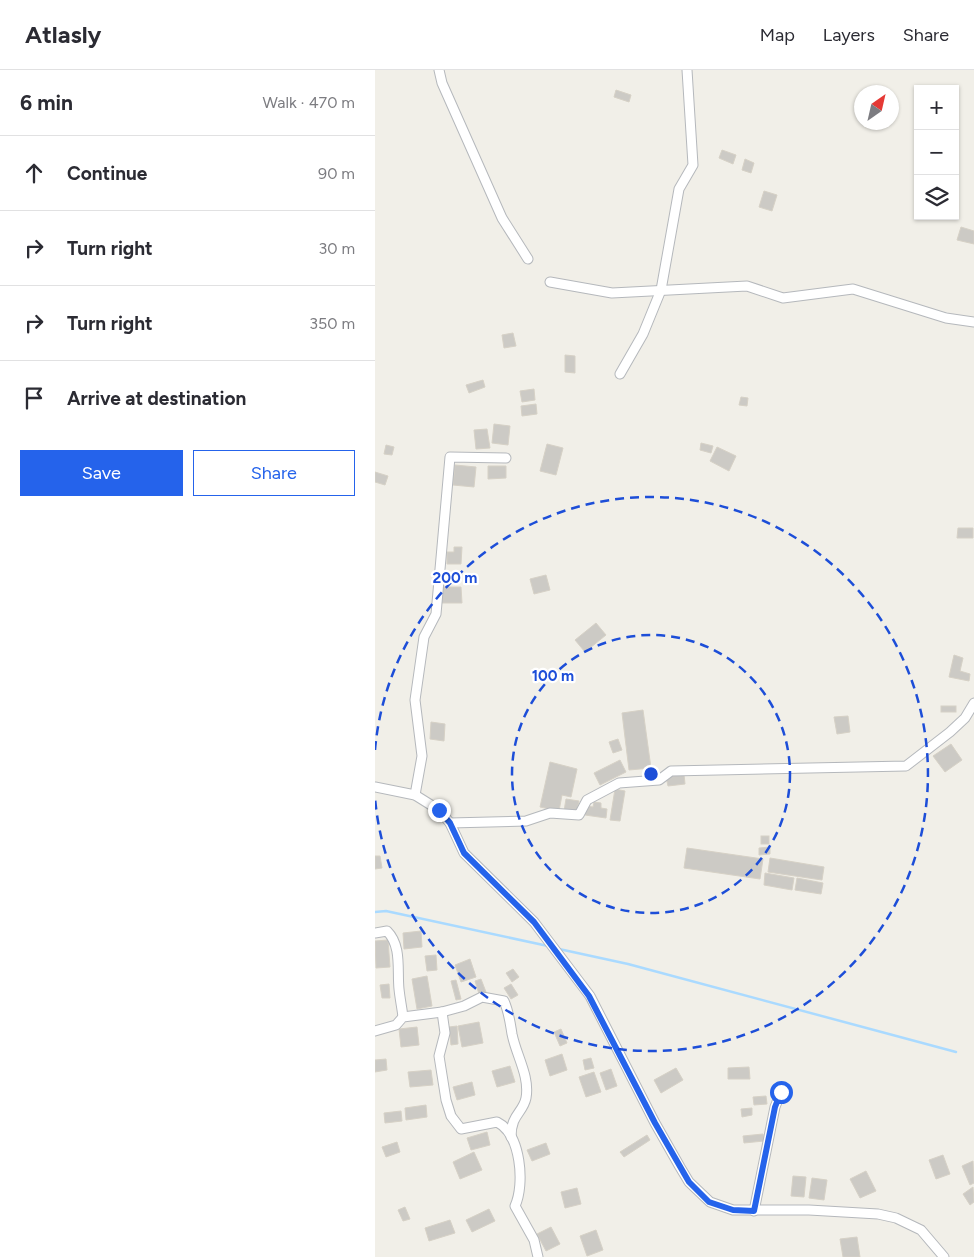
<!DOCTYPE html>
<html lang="en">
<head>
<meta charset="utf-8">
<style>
	:root { --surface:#fff; --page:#f2f2f3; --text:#2b2b33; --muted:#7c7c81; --line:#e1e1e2; --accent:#2563eb }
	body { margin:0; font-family:Figtree,sans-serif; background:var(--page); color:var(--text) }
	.controls { position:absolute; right:15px; top:15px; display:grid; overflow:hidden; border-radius:0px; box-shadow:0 1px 4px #0004 }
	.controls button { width:45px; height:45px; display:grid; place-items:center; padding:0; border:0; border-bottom:1px solid var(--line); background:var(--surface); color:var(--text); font:25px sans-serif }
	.compass { position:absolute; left:479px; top:15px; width:45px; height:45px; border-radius:50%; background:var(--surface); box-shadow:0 1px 4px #0004; rotate:34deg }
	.stop { position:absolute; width:15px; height:15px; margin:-11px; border:4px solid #2563eb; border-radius:50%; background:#fff }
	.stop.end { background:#2563eb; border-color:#fff; box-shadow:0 1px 5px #0008 }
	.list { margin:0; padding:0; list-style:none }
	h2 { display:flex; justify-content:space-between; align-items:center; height:65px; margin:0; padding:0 20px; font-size:21px }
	h2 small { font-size:16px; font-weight:400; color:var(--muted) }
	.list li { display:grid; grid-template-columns:32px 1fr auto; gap:15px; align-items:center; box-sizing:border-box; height:75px; padding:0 20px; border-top:1px solid var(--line) }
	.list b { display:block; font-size:19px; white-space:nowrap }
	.list em { font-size:16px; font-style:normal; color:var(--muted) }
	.actions { display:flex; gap:10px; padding:15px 20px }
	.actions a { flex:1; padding:11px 0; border:1px solid var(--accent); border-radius:0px; text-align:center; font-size:18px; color:var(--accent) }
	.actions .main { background:var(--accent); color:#fff }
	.icon { flex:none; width:28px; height:28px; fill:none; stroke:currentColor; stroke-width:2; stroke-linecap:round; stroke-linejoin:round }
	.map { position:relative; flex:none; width:599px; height:1187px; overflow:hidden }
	header { display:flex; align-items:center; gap:30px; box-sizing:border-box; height:70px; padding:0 25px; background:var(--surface); border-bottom:1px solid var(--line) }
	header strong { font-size:24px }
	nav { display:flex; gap:28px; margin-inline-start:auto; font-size:18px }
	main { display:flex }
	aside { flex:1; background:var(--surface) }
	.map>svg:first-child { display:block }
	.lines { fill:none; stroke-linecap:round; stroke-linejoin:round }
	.stream { stroke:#aadaff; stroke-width:2.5 }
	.building { fill:#cccac5; stroke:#d6d1c6 }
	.street-casing { stroke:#b5b8bc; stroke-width:11 }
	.street { stroke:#fff; stroke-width:9 }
	.route { stroke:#2563eb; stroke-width:6 }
	.ring { fill:none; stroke:#1d4ed8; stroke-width:2.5; stroke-dasharray:9 6 }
	.centre { fill:#1d4ed8; stroke:#fff; stroke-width:2.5 }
	.ring-label { font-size:15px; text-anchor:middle; font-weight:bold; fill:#1d4ed8; stroke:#fff; stroke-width:4.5; stroke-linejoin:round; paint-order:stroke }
</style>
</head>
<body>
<header>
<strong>Atlasly</strong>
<nav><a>Map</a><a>Layers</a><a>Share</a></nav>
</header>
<main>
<aside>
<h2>6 min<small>Walk · 470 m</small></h2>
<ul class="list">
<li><svg class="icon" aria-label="ahead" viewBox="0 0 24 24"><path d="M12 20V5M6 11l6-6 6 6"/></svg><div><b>Continue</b></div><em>90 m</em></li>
<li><svg class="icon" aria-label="right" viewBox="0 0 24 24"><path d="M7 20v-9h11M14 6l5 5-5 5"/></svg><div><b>Turn right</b></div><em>30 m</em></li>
<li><svg class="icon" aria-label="right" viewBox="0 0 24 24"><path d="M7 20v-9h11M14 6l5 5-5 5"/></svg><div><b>Turn right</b></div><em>350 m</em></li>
<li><svg class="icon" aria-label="arrive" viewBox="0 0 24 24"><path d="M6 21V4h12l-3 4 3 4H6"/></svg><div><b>Arrive at destination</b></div></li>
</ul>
<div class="actions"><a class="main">Save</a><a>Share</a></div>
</aside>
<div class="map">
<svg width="599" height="1187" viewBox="0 0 599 1187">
	<rect width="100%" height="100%" fill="#f1efe8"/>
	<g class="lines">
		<g class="stream">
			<path d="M0,842L11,841L173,876"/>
			<path d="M184,879L253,894L581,982"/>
		</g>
	</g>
	<g class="building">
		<path d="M241,20L256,25L254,32L239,27Z"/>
		<path d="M347,80L361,85L358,94L344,88Z"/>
		<path d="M370,89L379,93L376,103L367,100Z"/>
		<path d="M389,121L402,125L397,141L384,137Z"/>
		<path d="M586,157L599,161V174L582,170Z"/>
		<path d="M138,263L141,276L129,278L127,265Z"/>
		<path d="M190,285L200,286V303L190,302Z"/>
		<path d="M108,310L110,317L94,323L91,315Z"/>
		<path d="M159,319L160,330L147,332L145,321Z"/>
		<path d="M366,327L373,328L372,336L364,335Z"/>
		<path d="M161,334L162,344L147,346L146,336Z"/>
		<path d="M119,354L135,356L133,375L117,373Z"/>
		<path d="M112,359L115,378L101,379L99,360Z"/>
		<path d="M326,373L338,376L336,383L325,380Z"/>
		<path d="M172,374L188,378L181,405L165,401Z"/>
		<path d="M11,375L19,377L17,385L9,384Z"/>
		<path d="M342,377L361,386L354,401L335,391Z"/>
		<path d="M80,395L101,397L99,417L78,415Z"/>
		<path d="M113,396H131V408L113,409Z"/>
		<path d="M0,402L13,406L10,415L0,412Z"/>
		<path d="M583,458H598V468H582Z"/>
		<path d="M79,477H87L86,494H72V482H79Z"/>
		<path d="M171,505L175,520L159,524L155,509Z"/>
		<path d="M65,517H86L87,533H65Z"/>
		<path d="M221,553L231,565L210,582L200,570Z"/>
		<path d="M579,585L588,588L585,601L595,604L594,611L574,607Z"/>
		<rect x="566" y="636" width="15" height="6"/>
		<path d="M268,640L276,698L254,700L247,643Z"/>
		<path d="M473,646L475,662L462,664L459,647Z"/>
		<path d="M56,652L70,654L69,671L55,669Z"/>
		<path d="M243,669L247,680L238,683L234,672Z"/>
		<path d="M576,674L587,690L570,702L558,686Z"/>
		<path d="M245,690L251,702L225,715L219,703Z"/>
		<path d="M175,692L202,699L196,727L187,725L184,741L165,737Z"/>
		<path d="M309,704L310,714L293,716L291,707Z"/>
		<path d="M240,719L250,721L245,751L235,750Z"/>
		<path d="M191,729L204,731L201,744L189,741Z"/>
		<path d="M219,732L226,733V738L232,739L231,748L210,745L211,736L218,737Z"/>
		<rect x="386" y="766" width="8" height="8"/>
		<path d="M395,777V784L384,785V778Z"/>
		<path d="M312,778L388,789L385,809L309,798Z"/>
		<path d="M0,786H5L7,798L0,799Z"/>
		<path d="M395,788L449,797L447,810L393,802Z"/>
		<path d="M390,803L419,808L417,820L389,815Z"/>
		<path d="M422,808L448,813L446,824L420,820Z"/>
		<path d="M46,861L47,877L29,879L28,863Z"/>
		<path d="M13,870L15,897L1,898L0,871Z"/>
		<path d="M61,885L62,900L52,901L50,886Z"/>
		<path d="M95,889L101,907L86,912L80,895Z"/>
		<path d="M138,899L144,907L137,912L131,903Z"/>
		<path d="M52,906L57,936L42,939L37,909Z"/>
		<path d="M106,909L111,922L104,924L100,911Z"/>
		<path d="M81,910L86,929L81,930L76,911Z"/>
		<path d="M14,914L15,928H7L5,915Z"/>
		<path d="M136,914L143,925L136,929L129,918Z"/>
		<path d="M104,952L108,973L87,977L83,956Z"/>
		<path d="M82,956L83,974L76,975L74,957Z"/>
		<path d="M42,957L44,975L26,977L24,959Z"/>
		<path d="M186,959L192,973L185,976L179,962Z"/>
		<path d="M187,984L192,1000L175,1006L170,990Z"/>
		<path d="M216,988L219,998L210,1000L208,990Z"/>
		<path d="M11,989L12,1000L0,1002V990Z"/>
		<path d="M135,996L140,1012L122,1017L117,1001Z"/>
		<path d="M374,997L375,1009H353V998Z"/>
		<path d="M301,998L308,1010L286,1023L279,1010Z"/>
		<path d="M236,999L242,1016L231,1020L225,1003Z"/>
		<path d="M56,1000L58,1015L35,1017L33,1002Z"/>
		<path d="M219,1002L226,1022L211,1027L204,1007Z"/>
		<path d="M97,1012L100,1025L82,1030L78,1017Z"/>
		<path d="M391,1026L392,1034L379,1035L378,1027Z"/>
		<path d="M51,1035L52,1047L31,1050L30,1038Z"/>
		<path d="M377,1038V1045L367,1047L366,1039Z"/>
		<path d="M26,1041L27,1051L10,1053L9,1043Z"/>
		<path d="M112,1062L115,1075L96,1080L92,1068Z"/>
		<path d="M388,1064L389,1071L369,1073L368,1066Z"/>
		<path d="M272,1065L275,1070L249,1087L245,1082Z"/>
		<path d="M22,1072L25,1082L11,1087L7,1077Z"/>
		<path d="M171,1073L175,1084L157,1091L152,1080Z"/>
		<path d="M99,1082L107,1100L85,1109L78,1092Z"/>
		<path d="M568,1085L575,1104L561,1109L554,1090Z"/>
		<path d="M598,1091L599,1113L595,1115L587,1096Z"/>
		<path d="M491,1101L501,1121L485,1128L475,1109Z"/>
		<path d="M418,1106L431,1107L429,1127L416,1126Z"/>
		<path d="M437,1108L452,1110L449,1130L434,1128Z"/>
		<path d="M598,1117L599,1132L595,1135L588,1124Z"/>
		<path d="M202,1118L206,1134L190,1138L186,1122Z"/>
		<path d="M30,1137L35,1149L28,1151L23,1140Z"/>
		<path d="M114,1139L120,1151L97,1162L91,1150Z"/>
		<path d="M75,1150L80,1163L54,1171L50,1158Z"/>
		<path d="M176,1157L185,1174L171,1181L162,1164Z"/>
		<path d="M221,1160L228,1180L212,1186L205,1166Z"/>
		<path d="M482,1167L485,1187H468L465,1169Z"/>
	</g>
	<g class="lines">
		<g class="street-casing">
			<g id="street">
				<path d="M64,0L67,13L127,148L153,189"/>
				<path d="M175,212L237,223L372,216L408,228L478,219L571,248L599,252"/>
				<path d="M245,304L268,264L286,220L304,119L318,95L312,0"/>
				<path d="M0,717L40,725L64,740L75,753L89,783L159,852L215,926L280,1053L305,1097L314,1112L335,1132L358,1140H434L503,1144L521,1148L546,1160L569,1187"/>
				<path d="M40,725L47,686L40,630L49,567L61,544L75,387L131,388"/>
				<path d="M75,753L151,751L175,743L204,745L212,730L244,713L284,710L296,701L531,696L575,662L590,648L599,633"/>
				<path d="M0,863L12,861C27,876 22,900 24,919C25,929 27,938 28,947"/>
				<path d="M67,942L70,963L64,986L71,1030L76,1046L86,1059L122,1052C146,1064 150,1114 140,1136L159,1170L163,1187"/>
				<path d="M0,961L21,955L28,947L67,942L89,936L107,927L129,931C134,942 135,952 137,964C141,985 155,1006 151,1028C148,1043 136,1044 136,1067"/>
				<path d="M379,1141L400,1037L406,1022"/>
			</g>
		</g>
		<use href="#street" class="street"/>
	</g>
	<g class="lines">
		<path class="route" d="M64,740L75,753L89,783L159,852L214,926L280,1053L314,1112L334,1132L358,1140L379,1141L400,1037L406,1022"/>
	</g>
	<g class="ring">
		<circle cx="276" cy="704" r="139"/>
		<path d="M0 680A277 277 0 1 1 0 728"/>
	</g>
	<circle cx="276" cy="704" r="8" class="centre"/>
	<g class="ring-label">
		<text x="80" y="513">200 m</text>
		<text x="178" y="611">100 m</text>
	</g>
</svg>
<div class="controls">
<button>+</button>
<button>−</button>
<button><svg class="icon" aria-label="layers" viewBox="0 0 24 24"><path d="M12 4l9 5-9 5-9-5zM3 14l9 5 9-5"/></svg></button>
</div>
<svg class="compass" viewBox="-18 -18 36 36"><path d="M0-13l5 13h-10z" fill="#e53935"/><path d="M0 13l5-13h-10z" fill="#7c7c81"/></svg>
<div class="stop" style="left:406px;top:1022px"></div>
<div class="stop end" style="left:64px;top:740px"></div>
</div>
</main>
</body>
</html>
